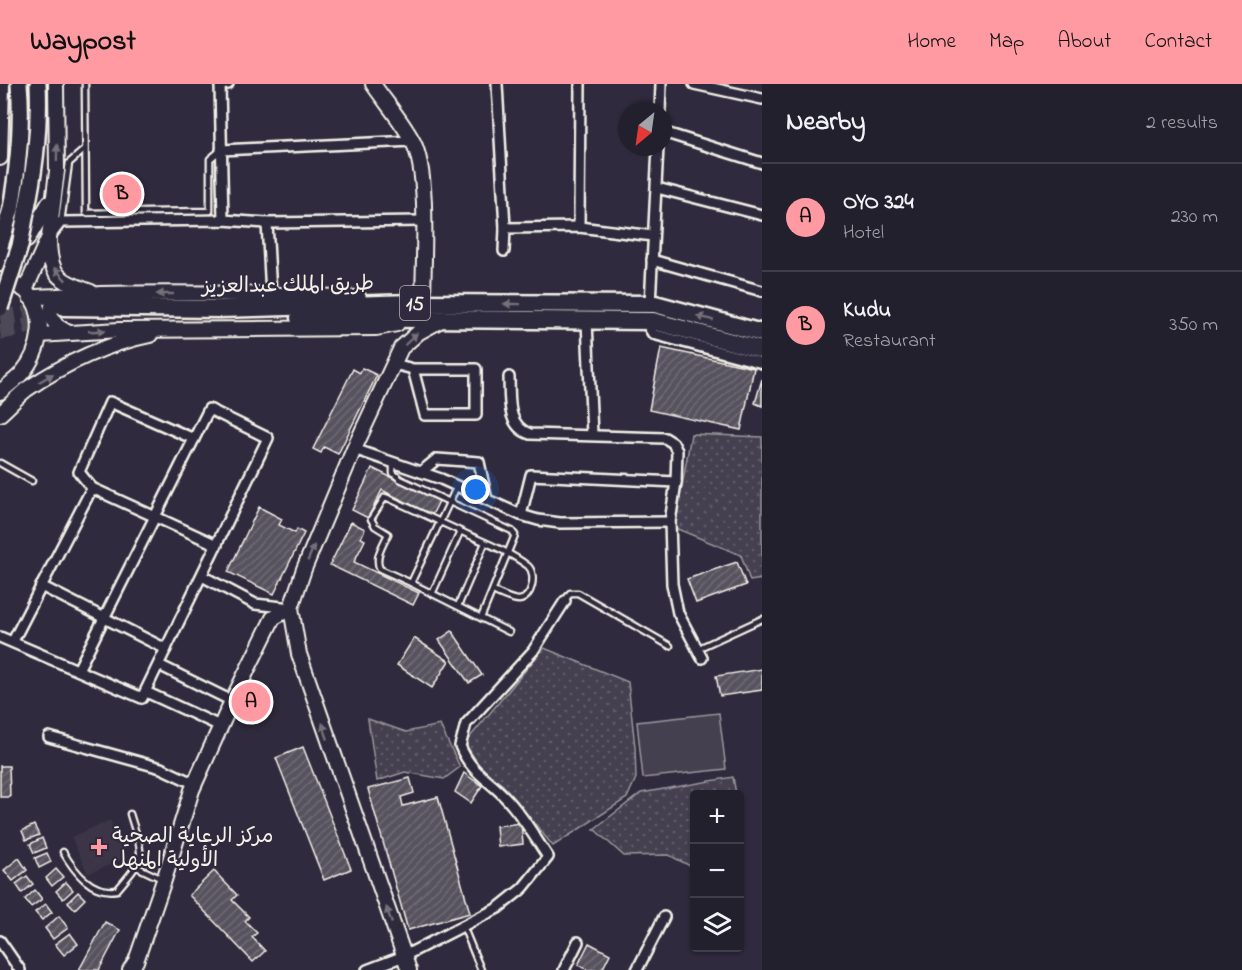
<!DOCTYPE html>
<html lang="en">
<head>
<meta charset="utf-8">
<style>
	:root { --surface:#23202e; --page:#2b2836; --text:#f1f3f6; --muted:#a3a3aa; --line:#403e4a; --accent:#ff9aa2 }
	body { margin:0; font-family:"Indie Flower","Playpen Sans Arabic",sans-serif; background:var(--page); color:var(--text) }
	.controls { position:absolute; right:18px; bottom:18px; display:grid; overflow:hidden; border-radius:6px; box-shadow:0 2px 4px #0004 }
	.controls button { width:54px; height:54px; display:grid; place-items:center; padding:0; border:0; border-bottom:2px solid var(--line); background:var(--surface); color:var(--text); font:30px sans-serif }
	.compass { position:absolute; left:618px; top:18px; width:54px; height:54px; border-radius:50%; background:var(--surface); box-shadow:0 2px 4px #0004; rotate:209deg }
	.you { position:absolute; left:476px; top:406px; width:21px; height:21px; margin:-15px; border:4px solid #fff; border-radius:50%; background:#1a73e8; box-shadow:0 0 0 9px #1a73e833 }
	.badge { display:grid; place-items:center; width:39px; height:39px; border-radius:50%; background:var(--accent); color:#111; font-size:20px; font-weight:700 }
	.pin { position:absolute; translate:-50% -50%; border:3px solid #fff; box-shadow:0 2px 6px #0006 }
	.list { margin:0; padding:0; list-style:none }
	h2 { display:flex; justify-content:space-between; align-items:center; height:78px; margin:0; padding:0 24px; font-size:26px }
	h2 small { font-size:20px; font-weight:400; color:var(--muted) }
	.list li { display:grid; grid-template-columns:39px 1fr auto; gap:18px; align-items:center; box-sizing:border-box; height:108px; padding:0 24px; border-top:2px solid var(--line) }
	.list b { display:block; font-size:22px; white-space:nowrap }
	.list p { margin:0; font-size:20px; white-space:nowrap; color:var(--muted) }
	.list em { font-size:20px; font-style:normal; color:var(--muted) }
	.icon { flex:none; width:33px; height:33px; fill:none; stroke:currentColor; stroke-width:2; stroke-linecap:round; stroke-linejoin:round }
	.map { position:relative; flex:none; width:762px; height:886px; overflow:hidden }
	header { display:flex; align-items:center; gap:36px; box-sizing:border-box; height:84px; padding:0 30px; background:var(--accent); color:#111 }
	header strong { font-size:28px }
	nav { display:flex; gap:33px; margin-inline-start:auto; font-size:21px }
	main { display:flex }
	aside { flex:1; background:var(--surface) }
	.map>svg:first-child { display:block }
	.built { fill:#3b3647 }
	.grass { fill:url(#grass-dots); stroke:#9c989c; stroke-width:1.5 }
	.pitch { fill:#454050; stroke:#9c989c; stroke-width:1.5 }
	.building { fill:url(#building-hatch); stroke:#f4f1e8; stroke-width:1.5 }
	.lines { fill:none; stroke-linecap:round; stroke-linejoin:round }
	.highway-tunnel { stroke:#4d4857; stroke-width:16; stroke-dasharray:16 8; stroke-linecap:butt }
	.lane-casing { stroke:#f4f1e8; stroke-width:9 }
	.street-casing { stroke:#f4f1e8; stroke-width:14 }
	.secondary-casing { stroke:#f4f1e8; stroke-width:18 }
	.primary-casing { stroke:#f4f1e8; stroke-width:20 }
	.highway-casing { stroke:#f4f1e8; stroke-width:21 }
	.lane { stroke:#2f2a3d; stroke-width:4.5 }
	.street { stroke:#2f2a3d; stroke-width:9 }
	.secondary { stroke:#2f2a3d; stroke-width:14 }
	.primary { stroke:#2f2a3d; stroke-width:15 }
	.highway { stroke:#2f2a3d; stroke-width:16 }
	.primary-bridge-casing { stroke:#f4f1e8; stroke-width:20; stroke-linecap:butt }
	.primary-bridge { stroke:#2f2a3d; stroke-width:15 }
	.oneway { fill:#747079 }
	.poi-dot { fill:#ff9aa2; stroke:#2f2a3d; stroke-width:2 }
	.labels { text-anchor:middle; stroke-width:4.5; stroke-linejoin:round; paint-order:stroke }
	.shield { fill:#2f2a3d; stroke:#b9b5b5; stroke-width:1.5 }
	.shield-label { font-size:20px; font-weight:bold; fill:#f4f1e8 }
	.street-label { font-size:21px; fill:#f4f1e8; stroke:#2f2a3d }
	.poi-label { font-size:21px; fill:#f4f1e8; stroke:#2f2a3d; text-anchor:start }
</style>
</head>
<body>
<header>
<strong>Waypost</strong>
<nav><a>Home</a><a>Map</a><a>About</a><a>Contact</a></nav>
</header>
<main>
<div class="map">
<svg width="762" height="886" viewBox="0 0 762 886">
	<defs>
		<pattern id="grass-dots" width="8" height="8" patternUnits="userSpaceOnUse" patternTransform="scale(1.5)"><rect width="8" height="8" fill="#454050"/><path d="M2 2h.1M6 6h.1" fill="none" stroke="#605c69" stroke-width="1.8" stroke-linecap="round"/></pattern>
		<pattern id="building-hatch" width="6" height="6" patternUnits="userSpaceOnUse" patternTransform="scale(1.5)"><rect width="6" height="6" fill="#56525f"/><path d="M-1 1l2-2M0 6l6-6M5 7l2-2" fill="none" stroke="#6f6b76"/></pattern>
	</defs>
	<rect width="100%" height="100%" fill="#2f2a3d"/>
	<filter id="ink" filterUnits="userSpaceOnUse"><feTurbulence type="fractalNoise" baseFrequency=".0167" numOctaves="2"/><feDisplacementMap in="SourceGraphic" scale="12" xChannelSelector="R" yChannelSelector="G"/><feConvolveMatrix kernelMatrix="1 2 1 2 8 2 1 2 1" color-interpolation-filters="sRGB"/></filter>
	<g filter="url(#ink)">
		<path class="built" d="M110,736L127,773L88,790L71,753Z"/>
		<g class="grass">
			<path d="M691,350L762,353V495L750,497L741,471L675,444Z"/>
			<path d="M544,564L628,598L635,663L636,694L627,714L553,762L503,701L482,686L465,659Z"/>
			<path d="M368,635L406,648L440,641L460,683L444,695L405,688L377,697Z"/>
			<path d="M733,693L736,710H694V784L669,771L624,772L594,745L641,709Z"/>
		</g>
		<path class="pitch" d="M719,629L726,685L643,694L637,638Z"/>
		<g class="building">
			<path d="M661,264L754,284L741,346L649,326Z"/>
			<path d="M362,284L377,291L338,370L324,363L321,369L313,365L353,285L360,289Z"/>
			<path d="M762,295V322L755,319Z"/>
			<path d="M372,384L439,417L432,431L382,406L368,434L352,426Z"/>
			<path d="M259,423L282,435L279,441L295,449L297,445L304,449L274,510L228,488Z"/>
			<path d="M351,438L365,445L361,454L365,456L354,478L419,509L413,521L330,481Z"/>
			<path d="M737,478L746,501L696,519L687,495Z"/>
			<path d="M452,547L482,591L469,599L439,556Z"/>
			<path d="M414,554L449,577L432,604L397,581Z"/>
			<path d="M762,585V606L720,612L716,592Z"/>
			<path d="M303,663L351,785L324,796L276,674Z"/>
			<path d="M0,682H9L10,713H0Z"/>
			<path d="M464,689L482,702L471,719L455,708Z"/>
			<path d="M410,694L414,709L401,713L403,722L438,713L470,829L408,846L368,705Z"/>
			<path d="M521,739L523,760L498,763L496,742Z"/>
			<path d="M34,741L39,751L26,756L22,747Z"/>
			<path d="M42,754L46,764L34,769L30,760Z"/>
			<path d="M47,769L51,778L39,784L35,774Z"/>
			<path d="M19,774L27,786L13,797L4,786Z"/>
			<path d="M56,785L63,793L52,802L46,794Z"/>
			<path d="M214,787L237,811L232,816L249,833L245,837L257,849L252,853L265,867L253,878L189,811Z"/>
			<path d="M27,792L33,800L22,809L16,800Z"/>
			<path d="M66,798L73,806L63,815L56,807Z"/>
			<path d="M35,806L42,815L31,823L25,815Z"/>
			<path d="M78,808L85,815L75,825L68,818Z"/>
			<path d="M46,820L52,828L42,836L35,828Z"/>
			<path d="M59,832L68,844L53,855L45,844Z"/>
			<path d="M105,838L120,846L99,886H79Z"/>
			<path d="M70,849L78,860L64,871L55,860Z"/>
			<path d="M589,859L610,870L602,886H588L578,881Z"/>
		</g>
		<g class="lines">
			<g class="highway-tunnel">
				<path d="M0,234L51,226"/>
				<path d="M0,248L64,234"/>
			</g>
			<g class="lane-casing">
				<g id="lane">
					<path d="M85,0L86,129L210,127V75L221,66"/>
					<path d="M61,138L69,79L85,65"/>
					<path d="M393,378V389L400,395L512,447L515,451L481,534"/>
					<path d="M0,379L32,397"/>
					<path d="M457,402L411,499L380,485C374,474 383,461 388,450L375,442L371,435L385,413L390,415C414,426 438,437 462,448C484,458 508,467 528,482C537,490 532,515 519,516C511,516 500,510 493,507"/>
					<path d="M411,499L509,548"/>
					<path d="M432,510L460,448"/>
					<path d="M565,517L570,509H578L670,562"/>
					<path d="M458,522L485,459"/>
					<path d="M697,565L762,535"/>
					<path d="M63,768C75,788 91,810 117,806C148,770 143,774 130,730"/>
					<path d="M137,783L162,795"/>
					<path d="M463,842L481,886"/>
				</g>
			</g>
			<g class="street-casing">
				<g id="street">
					<path d="M497,0L505,144L504,167"/>
					<path d="M694,0L762,15"/>
					<path d="M660,27L661,0"/>
					<path d="M663,48L762,79"/>
					<path d="M221,66L413,57"/>
					<path d="M657,104L762,131"/>
					<path d="M223,136L220,1L228,0"/>
					<path d="M267,139L271,210"/>
					<path d="M579,143L580,0"/>
					<path d="M505,144L579,143L653,152"/>
					<path d="M51,151L61,138L223,136L267,139L423,137"/>
					<path d="M652,176L762,207"/>
					<path d="M650,221L658,63"/>
					<path d="M587,237L592,351"/>
					<path d="M645,237L653,250L762,279"/>
					<path d="M394,280L413,285L425,331H476V285H413"/>
					<path d="M509,293C510,314 506,342 530,350L665,354L673,359L677,367L676,398L670,438L672,500L678,529L702,574"/>
					<path d="M354,365L441,395L521,431L538,436L560,439L670,438"/>
					<path d="M421,388L437,375L479,378L487,416"/>
					<path d="M92,404L217,461"/>
					<path d="M521,431L531,391L676,398"/>
					<path d="M202,492L255,520L291,524"/>
					<path d="M41,502L166,565"/>
					<path d="M0,553L142,614L268,354L209,325L78,586"/>
					<path d="M13,557L92,404L79,388L110,318L194,355"/>
					<path d="M159,581L232,617"/>
					<path d="M146,608L220,642"/>
					<path d="M49,653L161,684L195,700"/>
					<path d="M0,857L20,886"/>
					<path d="M367,886L404,872L498,824L523,804L548,773C534,752 521,729 503,711C484,692 471,688 460,662L466,640L533,567L565,517"/>
					<path d="M564,886L578,858"/>
					<path d="M637,886L664,833"/>
				</g>
			</g>
			<g class="secondary-casing">
				<g id="secondary">
					<path d="M373,0C386,19 402,37 413,58C430,90 423,180 423,219"/>
					<path d="M0,74L2,0"/>
					<path d="M0,144L1,149L10,153L27,156L49,119"/>
					<path d="M49,157C50,193 59,196 91,208"/>
					<path d="M0,196C9,199 19,201 26,207C49,230 40,268 22,289C16,296 7,302 0,308"/>
					<path d="M25,206L49,153L57,87L56,0"/>
					<path d="M30,213C53,213 76,210 99,210C185,208 273,210 359,214"/>
					<path d="M65,213L52,222L50,232L57,242L67,248"/>
					<path d="M39,251L119,246L376,244L397,240"/>
					<path d="M0,330C9,322 18,312 27,305C64,280 106,260 150,251"/>
					<path d="M130,886L136,877L164,796L192,706L232,617L273,534L291,524"/>
					<path d="M409,886L299,570L291,524L304,485L354,365L401,264L419,248L441,236"/>
				</g>
			</g>
			<g class="primary-casing">
				<g id="primary">
					<path d="M11,125C18,84 23,42 19,0"/>
					<path d="M26,128C35,86 40,44 38,0"/>
				</g>
			</g>
			<g class="highway-casing">
				<g id="highway">
					<path d="M64,223L219,225L412,219L655,220L762,249"/>
					<path d="M299,234L653,237L762,266"/>
				</g>
			</g>
			<use href="#lane" class="lane"/>
			<use href="#street" class="street"/>
			<use href="#secondary" class="secondary"/>
			<use href="#primary" class="primary"/>
			<use href="#highway" class="highway"/>
			<g class="primary-bridge-casing">
				<g id="primary-bridge">
					<path d="M0,162L11,125"/>
					<path d="M0,224L20,162L26,128"/>
				</g>
			</g>
			<use href="#primary-bridge" class="primary-bridge"/>
		</g>
		<defs><path id="oneway-solid" d="M-6-.8H1V-3.2L6.5 0L1 3.2V.8H-6Z" transform="scale(1.5)"/></defs>
		<g class="oneway">
			<use href="#oneway-solid" transform="translate(57 69) rotate(-89)"/>
			<use href="#oneway-solid" transform="translate(60 190) rotate(-133)"/>
			<use href="#oneway-solid" transform="translate(165 210) rotate(-180)"/>
			<use href="#oneway-solid" transform="translate(512 220) rotate(-179)"/>
			<use href="#oneway-solid" transform="translate(705 234) rotate(-165)"/>
			<use href="#oneway-solid" transform="translate(97 247) rotate(-2)"/>
			<use href="#oneway-solid" transform="translate(411 255) rotate(-44)"/>
			<use href="#oneway-solid" transform="translate(46 294) rotate(-30)"/>
			<use href="#oneway-solid" transform="translate(311 469) rotate(-67)"/>
			<use href="#oneway-solid" transform="translate(325 647) rotate(-109)"/>
			<use href="#oneway-solid" transform="translate(389 831) rotate(-109)"/>
		</g>
	</g>
	<path class="poi-dot" d="M96 754h6v6h6v6h-6v6h-6v-6h-6v-6h6z"/>
	<g class="labels">
		<rect class="shield" x="400" y="202" width="30" height="34" rx="4.5"/>
		<g class="shield-label">
			<text x="415" y="226">15</text>
		</g>
		<g class="street-label">
			<text transform="translate(288 200) rotate(-1)" y="7">طريق الملك عبدالعزيز</text>
		</g>
		<g class="poi-label">
			<text x="112" y="758">مركز الرعاية الصحية<tspan x="112" dy="24">الأولية المنهل</tspan></text>
		</g>
	</g>
</svg>
<div class="controls">
<button>+</button>
<button>−</button>
<button><svg class="icon" aria-label="layers" viewBox="0 0 24 24"><path d="M12 4l9 5-9 5-9-5zM3 14l9 5 9-5"/></svg></button>
</div>
<svg class="compass" viewBox="-18 -18 36 36"><path d="M0-13l5 13h-10z" fill="#e53935"/><path d="M0 13l5-13h-10z" fill="#a3a3aa"/></svg>
<div class="you"></div>
<div class="pin badge" style="left:251px;top:618px">A</div>
<div class="pin badge" style="left:122px;top:110px">B</div>
</div>
<aside>
<h2>Nearby<small>2 results</small></h2>
<ul class="list">
<li><span class="badge">A</span><div><b>OYO 324</b><p>Hotel</p></div><em>230 m</em></li>
<li><span class="badge">B</span><div><b>Kudu</b><p>Restaurant</p></div><em>350 m</em></li>
</ul>
</aside>
</main>
</body>
</html>
